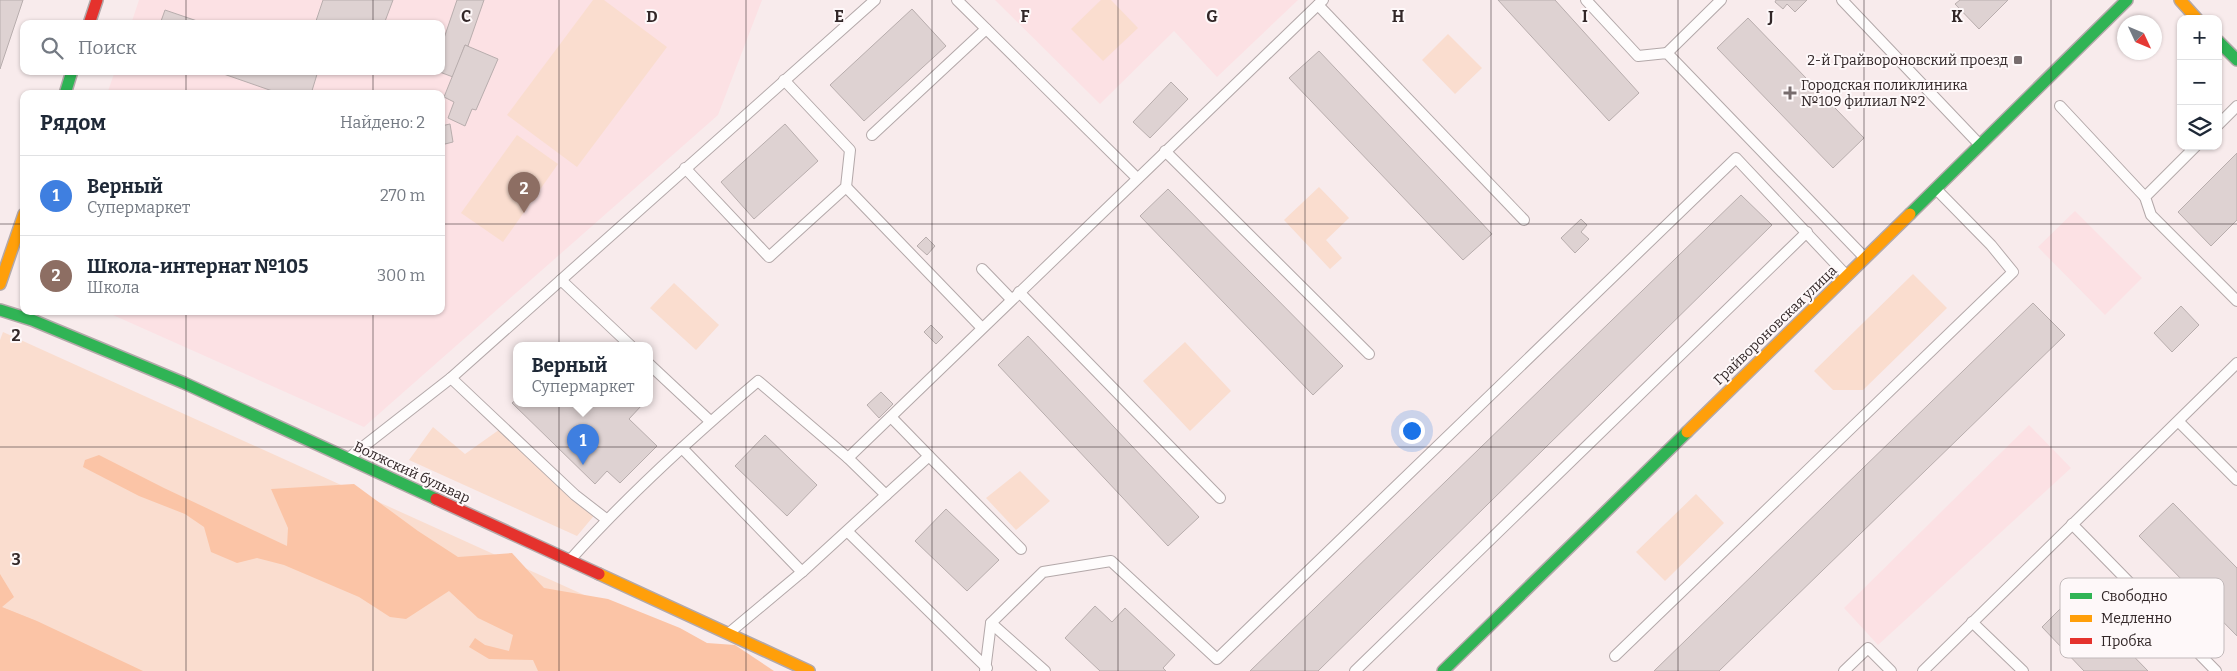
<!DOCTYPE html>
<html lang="ru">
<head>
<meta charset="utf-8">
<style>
	:root { --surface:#fff; --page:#f6f6f7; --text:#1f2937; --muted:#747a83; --line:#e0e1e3; --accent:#776c6d }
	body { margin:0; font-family:Bitter,serif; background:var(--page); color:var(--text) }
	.controls { position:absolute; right:15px; top:15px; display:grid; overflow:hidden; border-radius:10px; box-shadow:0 1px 4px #0004 }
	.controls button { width:45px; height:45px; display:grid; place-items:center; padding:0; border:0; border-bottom:1px solid var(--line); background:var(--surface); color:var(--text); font:25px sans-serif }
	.compass { position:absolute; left:2117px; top:15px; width:45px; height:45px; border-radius:50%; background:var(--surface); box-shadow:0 1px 4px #0004; rotate:134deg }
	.you { position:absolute; left:1411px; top:430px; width:18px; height:18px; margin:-12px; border:4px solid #fff; border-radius:50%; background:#1a73e8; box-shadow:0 0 0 8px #1a73e833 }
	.badge { display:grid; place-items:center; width:32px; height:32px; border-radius:50%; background:var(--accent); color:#fff; font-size:16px; font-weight:700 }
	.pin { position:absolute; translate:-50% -41px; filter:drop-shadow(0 1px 2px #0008) }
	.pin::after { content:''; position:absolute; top:26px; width:18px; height:15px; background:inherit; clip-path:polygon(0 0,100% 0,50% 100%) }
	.popup { position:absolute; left:513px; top:342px; width:140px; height:65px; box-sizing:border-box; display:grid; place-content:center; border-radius:10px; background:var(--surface); filter:drop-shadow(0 1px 4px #0005); font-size:16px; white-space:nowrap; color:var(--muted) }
	.popup b { font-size:19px; color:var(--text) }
	.popup::after { content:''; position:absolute; left:50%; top:100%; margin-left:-10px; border:10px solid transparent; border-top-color:var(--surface) }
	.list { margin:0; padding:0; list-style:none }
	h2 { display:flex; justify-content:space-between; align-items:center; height:65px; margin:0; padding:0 20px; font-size:21px }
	h2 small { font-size:16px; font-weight:400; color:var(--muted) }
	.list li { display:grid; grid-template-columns:32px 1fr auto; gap:15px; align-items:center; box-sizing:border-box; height:80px; padding:0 20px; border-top:1px solid var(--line) }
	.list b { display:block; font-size:19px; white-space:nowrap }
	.list p { margin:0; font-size:16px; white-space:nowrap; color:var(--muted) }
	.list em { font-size:16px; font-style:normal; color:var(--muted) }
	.icon { flex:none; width:28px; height:28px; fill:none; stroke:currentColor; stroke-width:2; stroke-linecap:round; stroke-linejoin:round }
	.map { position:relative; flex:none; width:2237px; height:671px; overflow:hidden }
	.search { position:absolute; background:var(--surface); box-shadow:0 1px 4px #0004; left:20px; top:20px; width:425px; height:55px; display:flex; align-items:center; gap:12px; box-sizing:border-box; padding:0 18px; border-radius:10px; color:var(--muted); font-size:19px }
	.panel { position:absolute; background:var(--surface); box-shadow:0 1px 4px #0004; left:20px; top:90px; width:425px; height:225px; border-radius:10px }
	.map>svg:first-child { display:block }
	.built { fill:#fce1e4 }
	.green { fill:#faddcf }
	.forest { fill:#fbc4a6 }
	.building { fill:#ded2d2; stroke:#b8adad }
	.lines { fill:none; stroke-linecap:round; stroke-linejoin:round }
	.lane-casing { stroke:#b3a8a9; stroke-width:12 }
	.fast-casing { stroke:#b3a8a9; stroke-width:14 }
	.slow-casing { stroke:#b3a8a9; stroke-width:14 }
	.jam-casing { stroke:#b3a8a9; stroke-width:14 }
	.lane { stroke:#fefcfc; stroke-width:10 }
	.fast { stroke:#30b455; stroke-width:11 }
	.slow { stroke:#ff9f0a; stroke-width:11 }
	.jam { stroke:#e5322d; stroke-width:11 }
	.grid { fill:none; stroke:#322728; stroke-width:1; stroke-opacity:0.55 }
	.poi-dot { fill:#776c6d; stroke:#fef8f9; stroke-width:2 }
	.labels { text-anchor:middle; stroke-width:4; stroke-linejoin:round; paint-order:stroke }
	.poi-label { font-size:14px; fill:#322728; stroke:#fef8f9; text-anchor:end }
	.street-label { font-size:14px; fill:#322728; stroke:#fef8f9 }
	.key { fill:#fef8f9; stroke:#c1b9ba; stroke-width:1 }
	.key-label { font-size:14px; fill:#322728 }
	.grid-label { font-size:16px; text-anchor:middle; font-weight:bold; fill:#322728; stroke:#fef8f9; stroke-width:4; stroke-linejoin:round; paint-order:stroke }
</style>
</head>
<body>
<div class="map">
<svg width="2237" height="671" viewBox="0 0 2237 671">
	<rect width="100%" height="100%" fill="#f8ebec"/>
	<g class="built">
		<path d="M139,0H762L718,115L364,427L104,311H441V94H107L115,71H441V24H131Z"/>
		<path d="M995,0H1298L1217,77L1174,31L1100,104Z"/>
		<path d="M2075,211L2142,278L2105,315L2038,247Z"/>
		<path d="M2029,425L2071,468L1878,645L1844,608Z"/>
	</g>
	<g class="green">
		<path d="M593,0H604L667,47L577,167L507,115Z"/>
		<path d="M1101,0H1111L1138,28L1103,61L1071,29Z"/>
		<path d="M1448,34L1482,68L1455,94L1422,60Z"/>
		<path d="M517,135L558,164L503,242L461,213Z"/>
		<path d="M1319,187L1349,218L1326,240L1342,258L1330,269L1284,220Z"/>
		<path d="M1913,274L1947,308L1863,390H1833L1814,371Z"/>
		<path d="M674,283L719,325L696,350L650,308Z"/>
		<path d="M3,332L752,671H0V340Z"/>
		<path d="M1185,342L1231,391L1190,431L1143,381Z"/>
		<path d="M433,427L465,454L503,427L597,512L577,536L409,460Z"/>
		<path d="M1020,471L1050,501L1016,530L986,498Z"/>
		<path d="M1696,494L1724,523L1665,581L1636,552Z"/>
	</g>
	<g class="forest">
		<path d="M99,455L164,488L287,546L288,528L271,489L354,484L418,531L458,557L512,553L544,588L608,599L680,628L707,643L735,645L774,671H538L533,660L489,659L469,647L475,638L485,645L509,651L513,635L478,618L449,591L406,619L390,617L359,597L284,565L257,558L237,563L211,552L204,527L185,514L139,496L83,467L85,460Z"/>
		<path d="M0,574L14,597L2,607L37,621L143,671H0Z"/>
	</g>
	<g class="building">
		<path d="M0,0H23L0,69Z"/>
		<path d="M323,0H393L384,24H315Z"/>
		<path d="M457,0H484L468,46L465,45L453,77L437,71H441V47Z"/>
		<path d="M1498,0H1555L1639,93L1609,121Z"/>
		<path d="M1776,0H1807L1795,12L1787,4L1783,9L1775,2Z"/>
		<path d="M1960,0H2008L1979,29L1955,4Z"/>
		<path d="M912,9L946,46L864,121L830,85Z"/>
		<path d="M165,10L206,24H160Z"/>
		<path d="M1748,18L1864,138L1833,168L1717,48Z"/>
		<path d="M465,45L498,59L476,110L472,109L465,126L448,118L454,102L444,97Z"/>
		<path d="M1319,51L1492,234L1463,260L1289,78Z"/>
		<path d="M215,71H318L311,94H281Z"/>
		<path d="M1171,82L1188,99L1150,138L1133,122Z"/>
		<path d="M450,124L453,142L441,145V126Z"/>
		<path d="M785,124L818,161L754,219L721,182Z"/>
		<path d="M2237,153V220L2211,246L2178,212Z"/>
		<path d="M1168,189L1343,366L1313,395L1140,216Z"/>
		<path d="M1741,195L1772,225L1318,671H1250Z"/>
		<path d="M1581,219L1587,225L1581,232L1589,239L1575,253L1561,238Z"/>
		<path d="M926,237L935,246L927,255L917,246Z"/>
		<path d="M2033,303L2065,335L1719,671H1654Z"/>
		<path d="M2181,306L2199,325L2172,352L2154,333Z"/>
		<path d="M931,325L943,337L936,344L924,332Z"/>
		<path d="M1028,336L1199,517L1168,546L998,365Z"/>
		<path d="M881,392L893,404L879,418L867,405Z"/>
		<path d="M517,399V404H641L642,405L629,419L657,446L620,483L607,471L595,484L512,403Z"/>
		<path d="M765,435L817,485L787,516L735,466Z"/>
		<path d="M2173,503L2237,568V636L2139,536Z"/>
		<path d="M946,509L999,560L967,591L915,541Z"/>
		<path d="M2074,595L2148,671H2084L2042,627Z"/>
		<path d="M1095,606L1112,622L1125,608L1175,655L1163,668L1166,671H1100L1065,638Z"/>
	</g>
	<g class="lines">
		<g class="lane-casing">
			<g id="lane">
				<path d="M957,0L1137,178"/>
				<path d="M1586,0L1638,56L1667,53L1865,258"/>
				<path d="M1842,0L1980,145"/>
				<path d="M1318,5L1524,220"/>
				<path d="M1667,53L1721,0"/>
				<path d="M2060,106L2145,197"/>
				<path d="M2218,125L2237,106"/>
				<path d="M872,135L986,29"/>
				<path d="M2196,146L2145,197L2151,215L2237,301"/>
				<path d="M1165,151L1369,354"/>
				<path d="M685,168L769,257L846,187L850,150L784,80"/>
				<path d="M846,187L982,328"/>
				<path d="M982,269L1011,299"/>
				<path d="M561,280L631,346"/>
				<path d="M1019,292L1220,498"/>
				<path d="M649,364L710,421"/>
				<path d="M451,378L575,495L606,519"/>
				<path d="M2179,422L2237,480"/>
				<path d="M682,448L802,572"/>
				<path d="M929,456L1021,549"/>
				<path d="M350,457L451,378L875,0"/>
				<path d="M886,495L929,456L891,417"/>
				<path d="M2072,524L2216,671"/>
				<path d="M848,532L987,668"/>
				<path d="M570,560C628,495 692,437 758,381L848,458"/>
				<path d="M1972,622L2023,671"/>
				<path d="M991,623L1045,671"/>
				<path d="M729,633L802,572L886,495L848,458L1323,0"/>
				<path d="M1615,656L2013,272L1991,245L1937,190"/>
				<path d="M985,671L991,623L1043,572L1111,561L1217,659L1736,158L1846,275"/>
				<path d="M1355,671L1807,232"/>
				<path d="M1844,671L1868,648L1891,671"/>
				<path d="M1923,671L2237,363"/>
			</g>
		</g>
		<g class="fast-casing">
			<g id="fast">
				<path d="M2218,41L2237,60"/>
				<path d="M65,94L72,71"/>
				<path d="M1910,214L2127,0"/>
				<path d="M0,310L32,320L184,383L436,499"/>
				<path d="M1443,671L1687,432"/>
			</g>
		</g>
		<g class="slow-casing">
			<g id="slow">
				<path d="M2180,0L2197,19"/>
				<path d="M0,284L24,214"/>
				<path d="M1687,432L1910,214"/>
				<path d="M599,574L809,671"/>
			</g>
		</g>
		<g class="jam-casing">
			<g id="jam">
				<path d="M89,24L97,0"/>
				<path d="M436,499L599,574"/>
			</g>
		</g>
		<use href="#lane" class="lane"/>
		<use href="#fast" class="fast"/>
		<use href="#slow" class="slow"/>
		<use href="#jam" class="jam"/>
	</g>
	<path class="grid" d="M186,0V24M373,0V24M559,0V671M746,0V671M932,0V671M1118,0V671M1305,0V671M1491,0V671M1678,0V671M1864,0V671M2051,0V671M186,71V94M373,71V94M0,224H24M441,224H2237M186,311V671M373,311V671M0,447H2237"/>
	<g class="poi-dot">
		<rect x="2013" y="55" width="10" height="10" rx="2.5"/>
		<path d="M1787.5 85.5h5v5h5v5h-5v5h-5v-5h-5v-5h5z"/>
	</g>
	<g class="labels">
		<g class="poi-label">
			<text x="2008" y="65">2-й Грайвороновский проезд</text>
			<text x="1801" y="90" text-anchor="start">Городская поликлиника<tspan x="1801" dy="16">№109 филиал №2</tspan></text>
		</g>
		<g class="street-label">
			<text transform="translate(1775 325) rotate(-44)" y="5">Грайвороновская улица</text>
			<text transform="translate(412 472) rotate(25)" y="5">Волжский бульвар</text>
		</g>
	</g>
	<rect x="2060" y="578" width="164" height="80" rx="8" class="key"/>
	<rect x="2070" y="593" width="22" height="6" fill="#30b455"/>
	<rect x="2070" y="615" width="22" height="7" fill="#ff9f0a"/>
	<rect x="2070" y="638" width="22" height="6" fill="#e5322d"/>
	<g class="key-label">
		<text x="2101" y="601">Свободно</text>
		<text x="2101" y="623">Медленно</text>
		<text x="2101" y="646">Пробка</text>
	</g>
	<g class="grid-label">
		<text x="466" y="22">C</text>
		<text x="652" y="22">D</text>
		<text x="839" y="22">E</text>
		<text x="1025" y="22">F</text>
		<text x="1212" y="22">G</text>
		<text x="1398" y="22">H</text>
		<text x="1585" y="22">I</text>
		<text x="1771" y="22">J</text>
		<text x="1957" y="22">K</text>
		<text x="16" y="341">2</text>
		<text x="16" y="565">3</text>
	</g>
</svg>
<div class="controls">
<button>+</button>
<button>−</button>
<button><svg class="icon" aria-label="layers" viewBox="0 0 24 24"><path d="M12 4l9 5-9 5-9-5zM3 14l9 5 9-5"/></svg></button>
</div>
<svg class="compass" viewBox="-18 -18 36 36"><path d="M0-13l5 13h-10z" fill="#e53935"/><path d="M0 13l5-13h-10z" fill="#747a83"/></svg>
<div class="you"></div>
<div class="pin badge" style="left:583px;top:465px;background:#3f7fe0">1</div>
<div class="popup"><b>Верный</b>Супермаркет</div>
<div class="pin badge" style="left:524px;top:213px;background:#8d6e63">2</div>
<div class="search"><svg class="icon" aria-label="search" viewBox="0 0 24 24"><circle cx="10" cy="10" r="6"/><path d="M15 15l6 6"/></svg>Поиск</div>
<section class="panel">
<h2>Рядом<small>Найдено: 2</small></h2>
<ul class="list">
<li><span class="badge" style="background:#3f7fe0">1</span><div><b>Верный</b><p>Супермаркет</p></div><em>270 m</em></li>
<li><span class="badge" style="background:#8d6e63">2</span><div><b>Школа-интернат №105</b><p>Школа</p></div><em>300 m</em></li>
</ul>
</section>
</div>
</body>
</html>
